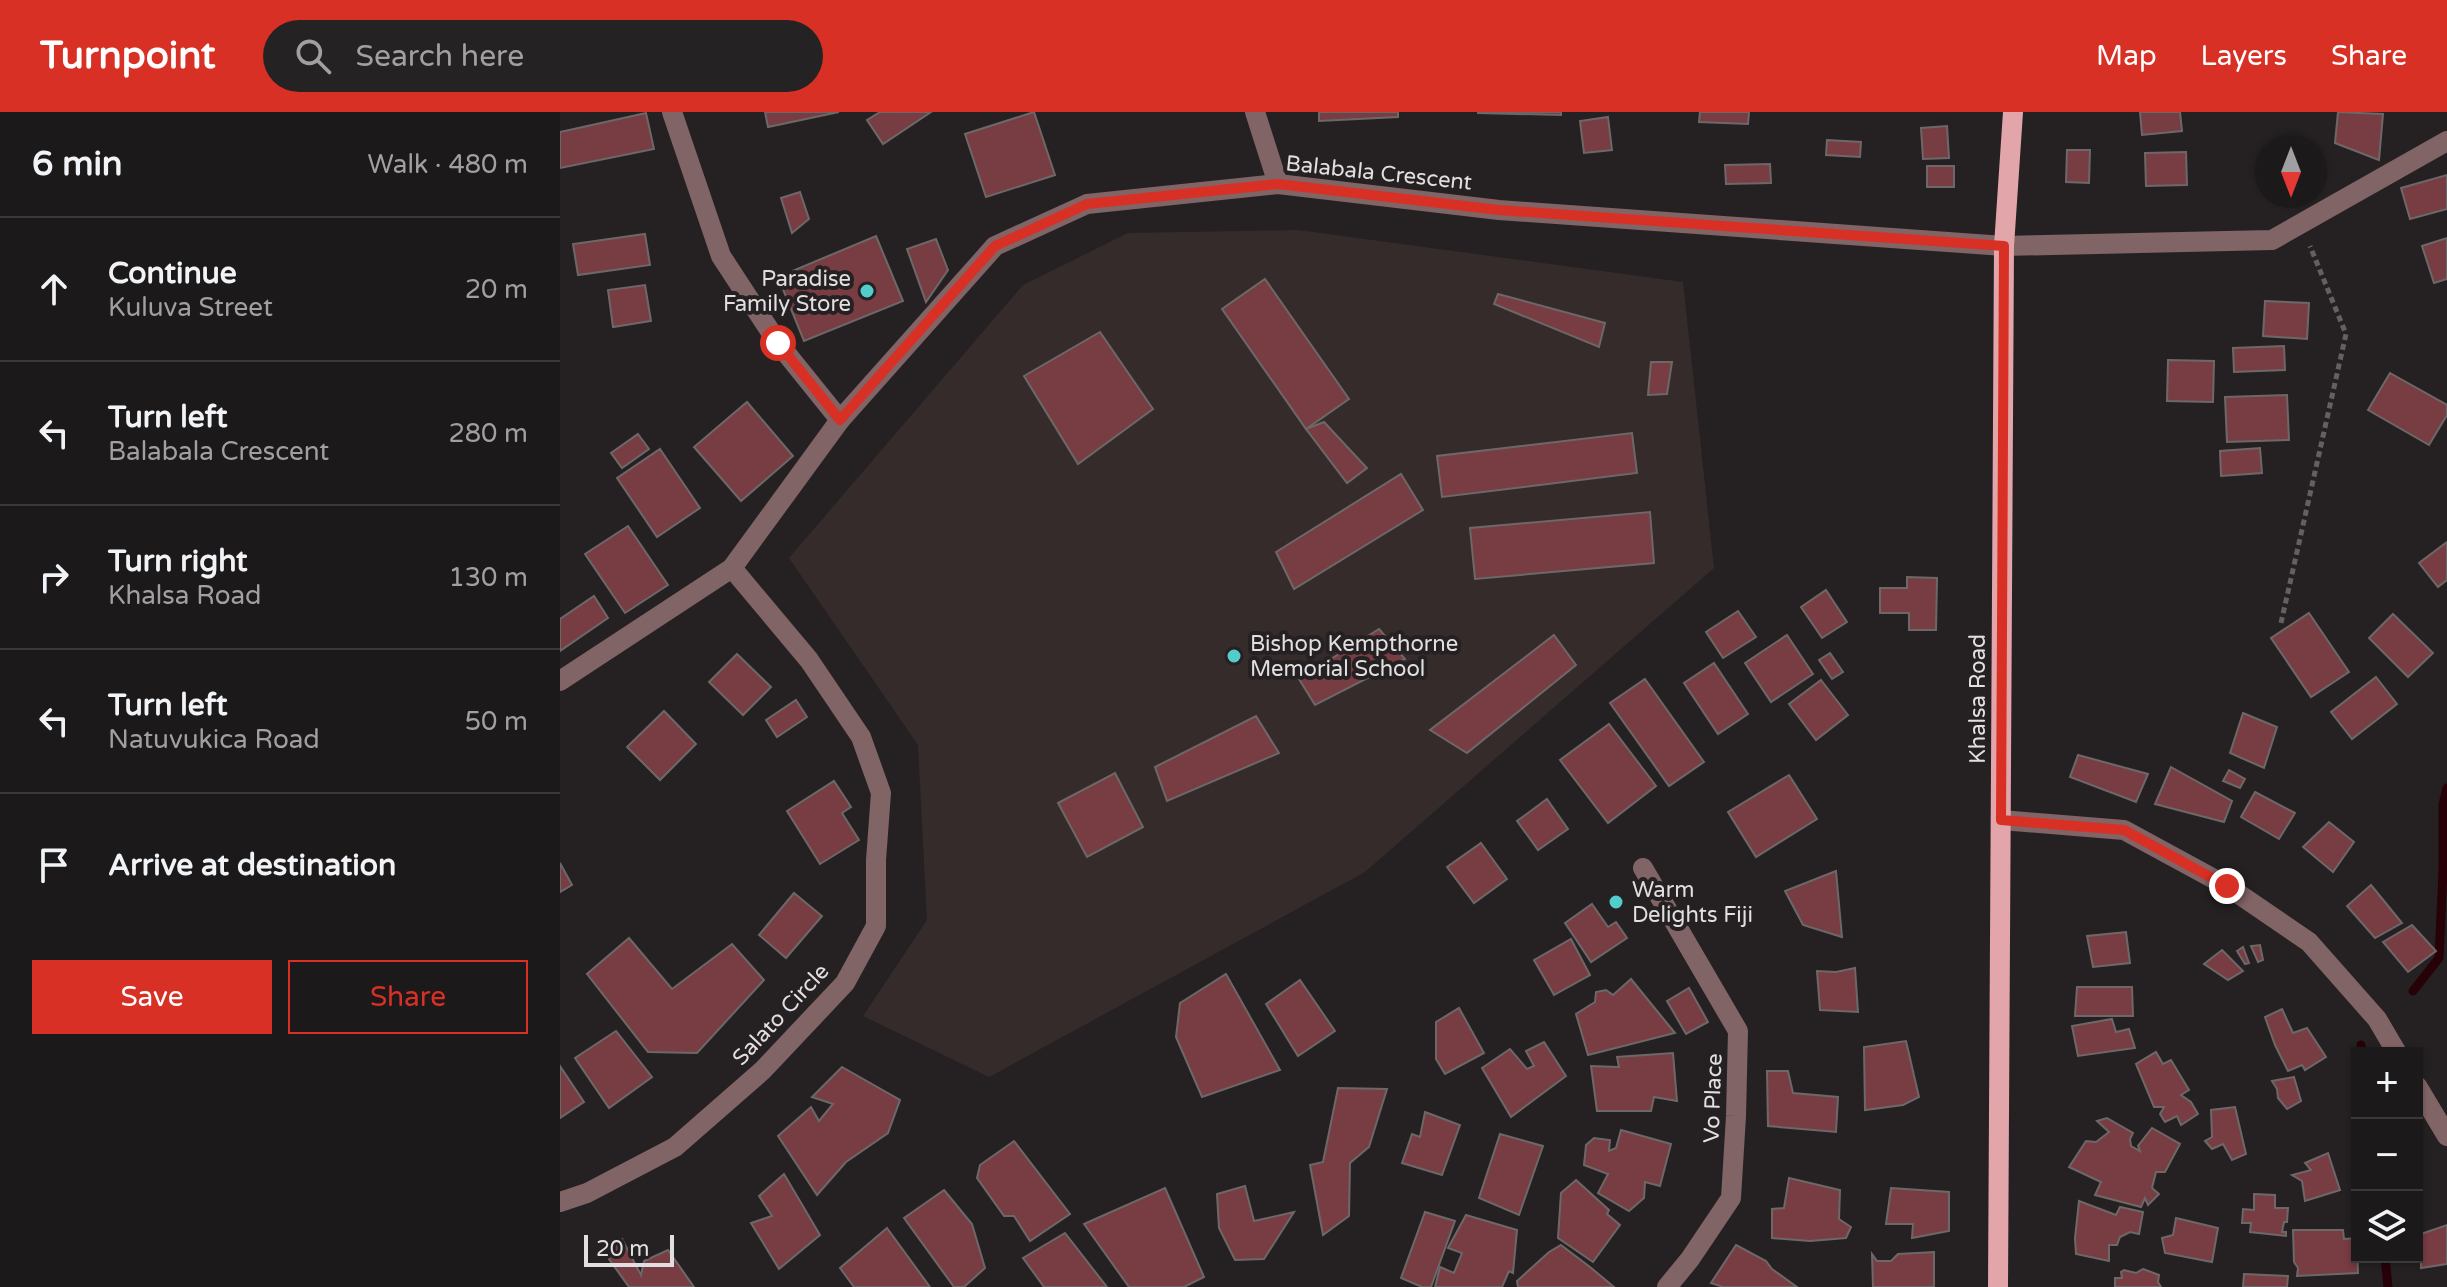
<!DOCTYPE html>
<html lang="en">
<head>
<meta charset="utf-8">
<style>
	:root { --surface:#1c191a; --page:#252223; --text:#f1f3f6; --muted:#a0a0a2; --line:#3a3839; --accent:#d93025 }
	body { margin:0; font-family:"Varela Round",sans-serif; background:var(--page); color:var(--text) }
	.controls { position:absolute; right:24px; bottom:24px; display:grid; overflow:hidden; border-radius:0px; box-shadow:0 2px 6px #0004 }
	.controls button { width:72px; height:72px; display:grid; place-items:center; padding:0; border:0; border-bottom:2px solid var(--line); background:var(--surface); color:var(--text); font:40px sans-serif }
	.compass { position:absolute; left:1695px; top:24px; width:72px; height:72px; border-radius:50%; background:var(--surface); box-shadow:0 2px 6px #0004; rotate:180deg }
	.scale { position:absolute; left:24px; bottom:20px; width:90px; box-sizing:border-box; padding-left:8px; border:4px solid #e1dfdf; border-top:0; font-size:22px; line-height:28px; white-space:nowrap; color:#e1dfdf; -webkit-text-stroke:6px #252122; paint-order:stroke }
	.stop { position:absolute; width:24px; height:24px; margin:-18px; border:6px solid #d93025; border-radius:50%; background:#fff }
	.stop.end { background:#d93025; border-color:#fff; box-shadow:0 2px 8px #0008 }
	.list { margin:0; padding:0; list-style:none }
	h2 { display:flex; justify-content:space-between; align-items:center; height:104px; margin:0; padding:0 32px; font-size:34px }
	h2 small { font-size:26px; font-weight:400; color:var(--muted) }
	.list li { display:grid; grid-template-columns:52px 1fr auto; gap:24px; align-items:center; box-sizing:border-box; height:144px; padding:0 32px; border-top:2px solid var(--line) }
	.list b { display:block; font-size:30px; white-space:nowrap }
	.list p { margin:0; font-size:26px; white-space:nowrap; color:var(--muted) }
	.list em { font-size:26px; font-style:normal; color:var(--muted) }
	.actions { display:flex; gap:16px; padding:24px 32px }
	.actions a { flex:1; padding:18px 0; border:2px solid var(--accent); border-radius:0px; text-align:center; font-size:28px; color:var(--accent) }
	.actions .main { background:var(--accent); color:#fff }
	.icon { flex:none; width:44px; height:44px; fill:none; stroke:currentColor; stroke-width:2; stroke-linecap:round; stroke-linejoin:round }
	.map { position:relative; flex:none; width:1887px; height:1175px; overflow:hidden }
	header { display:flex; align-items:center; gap:48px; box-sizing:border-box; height:112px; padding:0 40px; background:var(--accent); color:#fff }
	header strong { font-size:38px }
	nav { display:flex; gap:44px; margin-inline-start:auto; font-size:28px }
	.search { width:560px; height:72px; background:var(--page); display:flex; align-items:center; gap:20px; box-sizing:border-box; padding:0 28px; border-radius:44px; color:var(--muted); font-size:30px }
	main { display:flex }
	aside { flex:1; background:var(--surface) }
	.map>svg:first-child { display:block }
	.built { fill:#352b2b }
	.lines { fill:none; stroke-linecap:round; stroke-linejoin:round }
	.stream { stroke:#270108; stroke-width:9 }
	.building { fill:#783c43; stroke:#6d6868; stroke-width:2 }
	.path { stroke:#646061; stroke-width:5; stroke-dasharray:6 4; stroke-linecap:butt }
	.minor { stroke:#816466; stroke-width:20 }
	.major { stroke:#e1a5aa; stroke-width:20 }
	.route { stroke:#d93025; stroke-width:10 }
	.poi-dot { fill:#53cdcb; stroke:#252122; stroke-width:3 }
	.labels { text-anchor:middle; stroke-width:8; stroke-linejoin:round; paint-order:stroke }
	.street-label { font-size:22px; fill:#e1dfdf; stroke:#252122 }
	.poi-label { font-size:22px; fill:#e1dfdf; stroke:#252122; text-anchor:start }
</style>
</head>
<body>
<header>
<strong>Turnpoint</strong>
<div class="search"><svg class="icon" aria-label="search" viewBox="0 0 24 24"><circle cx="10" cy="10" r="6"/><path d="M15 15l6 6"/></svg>Search here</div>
<nav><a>Map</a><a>Layers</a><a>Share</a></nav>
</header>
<main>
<aside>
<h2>6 min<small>Walk · 480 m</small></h2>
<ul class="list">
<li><svg class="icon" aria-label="ahead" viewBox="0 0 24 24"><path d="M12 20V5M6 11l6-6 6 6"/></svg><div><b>Continue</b><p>Kuluva Street</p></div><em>20 m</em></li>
<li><svg class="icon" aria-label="left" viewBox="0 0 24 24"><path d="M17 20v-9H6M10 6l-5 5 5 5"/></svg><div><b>Turn left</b><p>Balabala Crescent</p></div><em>280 m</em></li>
<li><svg class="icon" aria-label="right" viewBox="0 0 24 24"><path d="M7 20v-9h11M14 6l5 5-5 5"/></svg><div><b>Turn right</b><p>Khalsa Road</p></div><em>130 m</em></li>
<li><svg class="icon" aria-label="left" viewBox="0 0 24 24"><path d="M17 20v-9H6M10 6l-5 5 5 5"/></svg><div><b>Turn left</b><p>Natuvukica Road</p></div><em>50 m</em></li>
<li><svg class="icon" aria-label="arrive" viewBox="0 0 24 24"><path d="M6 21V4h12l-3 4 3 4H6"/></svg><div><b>Arrive at destination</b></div></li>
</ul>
<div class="actions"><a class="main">Save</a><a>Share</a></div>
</aside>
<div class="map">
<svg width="1887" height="1175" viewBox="0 0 1887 1175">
	<rect width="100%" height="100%" fill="#252122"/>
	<path class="built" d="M738,118L1123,170L1154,456L805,760L429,965L303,904L367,808L358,633L229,446L463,173L568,121Z"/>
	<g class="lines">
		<g class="stream">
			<path d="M1853,879L1879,846L1883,759V692L1887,676"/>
			<path d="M1801,933V941"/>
			<path d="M1825,1145L1828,1175"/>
		</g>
	</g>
	<g class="building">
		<path d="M205,0H279L208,15Z"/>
		<path d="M320,0H371L323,32L307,8Z"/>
		<path d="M474,0L495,63L426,85L405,22Z"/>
		<path d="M759,0H838V5L759,9Z"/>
		<path d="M918,0H1001V3L918,1Z"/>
		<path d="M1140,0H1189L1188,12L1139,10Z"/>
		<path d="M1580,0H1620L1622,19L1582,23Z"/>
		<path d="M1778,0L1823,2L1819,48L1775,31Z"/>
		<path d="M86,1L94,37L0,56V20Z"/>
		<path d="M1048,5L1052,38L1024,41L1020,9Z"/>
		<path d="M1387,14L1389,46L1363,47L1361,16Z"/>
		<path d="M1267,28L1301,30L1300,45L1266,43Z"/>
		<path d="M1507,38H1530L1529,71L1506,70Z"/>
		<path d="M1626,40L1627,73L1586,74L1585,41Z"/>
		<path d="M1210,52L1211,71L1166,72L1165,53Z"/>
		<rect x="1367" y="54" width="27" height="21"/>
		<path d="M1887,63V97L1850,107L1841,76Z"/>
		<path d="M240,80L249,107L232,121L221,86Z"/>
		<path d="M85,122L90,153L18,163L13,132Z"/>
		<path d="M316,124L343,189L244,229L218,165Z"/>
		<path d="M1887,126V167L1874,171L1862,134Z"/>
		<path d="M376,127L388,158L366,190L347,137Z"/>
		<path d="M705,167L789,287L746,317L662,197Z"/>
		<path d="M85,173L91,209L53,215L48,178Z"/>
		<path d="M938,182L1045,211L1039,235L934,192Z"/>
		<path d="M1705,189L1749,191L1747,227L1703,224Z"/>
		<path d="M540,220L593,297L518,352L464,264Z"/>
		<path d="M1724,234L1725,258L1674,260L1673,236Z"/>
		<path d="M1608,248L1654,249L1653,290L1607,289Z"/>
		<path d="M1091,250H1112L1107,282L1088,283Z"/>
		<path d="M1830,261L1887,293V303L1869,333L1808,298Z"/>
		<path d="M1727,283L1729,328L1667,330L1665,285Z"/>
		<path d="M187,290L233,344L181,389L134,335Z"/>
		<path d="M764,310L807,356L787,371L746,317Z"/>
		<path d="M1072,321L1077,361L882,385L877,344Z"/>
		<path d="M78,322L89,337L62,356L51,341Z"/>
		<path d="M1700,336L1702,361L1661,364L1660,339Z"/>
		<path d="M100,337L140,396L97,425L57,366Z"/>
		<path d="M841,362L863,398L734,477L716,440Z"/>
		<path d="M1090,400L1094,451L915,467L910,416Z"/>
		<path d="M68,414L108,473L65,501L25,442Z"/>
		<path d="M1887,430V468L1878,475L1859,451Z"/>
		<path d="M1347,465L1377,466L1376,518H1349V501H1320V476H1347Z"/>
		<path d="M1266,478L1287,510L1262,526L1241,495Z"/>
		<path d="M34,484L48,506L0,539V507Z"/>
		<path d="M1178,499L1196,525L1163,546L1146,520Z"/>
		<path d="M1749,501L1789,560L1751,585L1711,526Z"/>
		<path d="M1833,502L1873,541L1848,565L1809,526Z"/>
		<path d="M819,517L845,547L755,593L739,567Z"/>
		<path d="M994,523L1016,553L907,641L870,618Z"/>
		<path d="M1227,523L1253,562L1211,590L1185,551Z"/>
		<path d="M1270,541L1283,560L1272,567L1259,548Z"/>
		<path d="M177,542L211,575L183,603L149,570Z"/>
		<path d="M1154,551L1188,602L1158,622L1124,571Z"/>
		<path d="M1816,565L1837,592L1792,627L1771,600Z"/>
		<path d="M1085,567L1144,650L1109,674L1050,591Z"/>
		<path d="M1261,568L1288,603L1256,628L1229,592Z"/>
		<path d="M236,588L247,605L217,625L206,608Z"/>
		<path d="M104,599L136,632L100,668L67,635Z"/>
		<path d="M1683,601L1717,615L1704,656L1670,641Z"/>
		<path d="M696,604L719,641L607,689L595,655Z"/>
		<path d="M1049,612L1096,674L1048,711L1000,648Z"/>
		<path d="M1518,643L1588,662L1576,690L1510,665Z"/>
		<path d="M1611,655L1672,689L1664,710L1595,692Z"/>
		<path d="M1669,658L1685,667L1680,676L1663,669Z"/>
		<path d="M555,661L583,715L527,745L498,691Z"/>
		<path d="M1229,663L1257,707L1196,745L1168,700Z"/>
		<path d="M274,669L291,695L282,701L299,728L260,752L227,699Z"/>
		<path d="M1695,680L1735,701L1719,727L1681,705Z"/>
		<path d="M987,687L1008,717L978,738L957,709Z"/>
		<path d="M1769,710L1794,730L1773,760L1743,735Z"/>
		<path d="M921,731L947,767L914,791L887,755Z"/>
		<path d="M0,751L12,773L0,780Z"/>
		<path d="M1276,759L1282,825L1243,813L1225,779Z"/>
		<path d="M1811,773L1842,811L1815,826L1787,794Z"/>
		<path d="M234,781L262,804L226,846L199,823Z"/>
		<path d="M1032,792L1048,815L1056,810L1067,826L1031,850L1005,811Z"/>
		<path d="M1852,813L1876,839L1848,860L1823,830Z"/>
		<path d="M1566,820L1570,851L1533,855L1527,824Z"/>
		<path d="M69,826L112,877L172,832L204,868L137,941L88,940L27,862Z"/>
		<path d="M1011,827L1030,863L994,883L974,848Z"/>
		<path d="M1700,833L1703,848L1698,850L1691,834Z"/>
		<path d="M1683,835L1689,851L1685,852L1677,839Z"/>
		<path d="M1662,838L1683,859L1668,868L1644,852Z"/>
		<path d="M1295,856L1298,900L1260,898L1257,859L1276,860Z"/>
		<path d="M666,862L720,958L642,985L616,925L620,891Z"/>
		<path d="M1071,867L1115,921L1028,943L1016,902L1035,890L1036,880L1046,878L1053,883Z"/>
		<path d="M740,868L775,919L738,944L706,892Z"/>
		<path d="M1517,875H1572L1573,904H1515Z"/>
		<path d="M1129,876L1148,910L1126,922L1107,889Z"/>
		<path d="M899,896L924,941L885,962L876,947V910Z"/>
		<path d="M1722,897L1733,921L1747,916L1766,945L1745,958L1742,953L1728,959L1715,933L1705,905Z"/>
		<path d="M1552,907L1556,920L1569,917L1575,936L1518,944L1512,914Z"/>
		<path d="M56,919L92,965L49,996L15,946Z"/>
		<path d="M1346,929L1359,985L1343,993L1305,998L1304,935Z"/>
		<path d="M984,930L1006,964L951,1005L922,956L950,937L967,957L974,954L966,939Z"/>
		<path d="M1596,940L1603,952L1611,948L1629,978L1621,983L1631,990L1638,1002L1621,1013L1617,1004L1605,1010L1600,1002L1604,995H1594L1576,952Z"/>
		<path d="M1113,941L1117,989L1094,985L1091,999H1037L1031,954L1059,955L1057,945Z"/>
		<path d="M0,954L24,990L0,1006Z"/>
		<path d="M282,955L340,988L328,1021L286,1050L257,1083L218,1024L251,995L259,1009L273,992L252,985Z"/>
		<path d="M1207,959H1228L1233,981L1278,985L1276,1020L1208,1014Z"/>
		<path d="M1734,965L1741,989L1727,997L1718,986L1717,977L1712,969Z"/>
		<path d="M778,976L827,977L809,1035L790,1051L789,1104L763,1123L750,1053L763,1050Z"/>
		<path d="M1675,995L1686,1042L1672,1048L1663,1032L1652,1037L1645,1029L1652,1025L1651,998Z"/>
		<path d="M865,1000L900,1013L882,1063L842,1051L852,1022L860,1025Z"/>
		<path d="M1547,1006L1573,1021L1570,1027L1571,1034L1580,1039L1578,1034L1592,1016L1620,1032L1605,1060H1596L1592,1076L1599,1082L1588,1093L1585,1086L1581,1095L1535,1083L1541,1070L1509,1055L1526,1029L1536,1030L1549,1020L1537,1009Z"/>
		<path d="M1061,1018L1111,1032L1100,1074L1085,1070L1084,1086L1069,1099L1038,1081L1048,1062L1024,1053L1026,1033L1034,1026L1050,1028L1049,1039L1056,1036Z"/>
		<path d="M940,1022L983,1034L959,1103L919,1086Z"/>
		<path d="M454,1029L510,1102L470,1129L454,1104H444L417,1066L420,1053Z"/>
		<path d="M1768,1041L1780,1078L1745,1089L1742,1069L1732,1063L1751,1058L1745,1051Z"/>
		<path d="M224,1062L260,1123L219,1157L191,1111L212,1104L199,1084Z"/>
		<path d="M1229,1066L1280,1078L1279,1107L1291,1115L1286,1126L1250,1129L1212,1126V1097L1224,1096Z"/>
		<path d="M1016,1068L1049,1098L1047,1102L1060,1113L1033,1150L998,1126L1001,1081Z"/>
		<path d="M685,1074L694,1109L734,1100L704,1147L675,1148L659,1116L657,1082Z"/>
		<path d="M605,1076L644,1165L624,1175H569L524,1112Z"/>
		<path d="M1331,1076L1389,1080V1119L1352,1126L1353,1112H1326Z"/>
		<path d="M384,1078L412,1112L425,1156L404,1175H394L344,1106Z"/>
		<path d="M1694,1082L1715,1083V1096H1728L1727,1110H1724L1722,1120H1726V1124L1690,1120L1691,1111H1682L1683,1097L1694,1098Z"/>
		<path d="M1519,1089L1556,1103L1560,1095L1583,1100L1579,1122L1570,1120L1560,1125L1557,1133H1549V1149L1516,1142L1515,1126Z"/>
		<path d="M865,1100L895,1109L871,1175H862L841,1166Z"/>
		<path d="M906,1103L957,1118L953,1161L949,1159L942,1175H875L880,1155L894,1161L902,1141L888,1136Z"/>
		<path d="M1616,1106L1658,1116L1652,1150L1605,1141L1602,1126L1613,1123Z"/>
		<path d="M1887,1113V1152L1861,1156V1122Z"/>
		<path d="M327,1116L370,1175H294L280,1156Z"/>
		<path d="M1733,1118H1783L1784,1127L1797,1126L1798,1161L1737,1164L1738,1156L1734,1150Z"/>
		<path d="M505,1121L547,1175H484L463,1146Z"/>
		<path d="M62,1127L81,1163L84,1149L108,1138L134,1175H69L41,1136Z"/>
		<path d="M1001,1133L1030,1155L1054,1175H958L957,1169L989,1140Z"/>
		<path d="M1176,1133L1206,1149L1212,1157L1237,1175H1163L1151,1171Z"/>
		<path d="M1374,1140V1175H1313L1312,1142L1317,1149H1331L1338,1142Z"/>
		<path d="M1583,1157L1599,1163L1598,1170L1601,1175H1555V1166H1562L1561,1160L1564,1158L1576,1161Z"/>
		<path d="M1684,1162L1728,1164L1727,1175H1683Z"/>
	</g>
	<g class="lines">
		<path class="path" d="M1721,511L1786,222L1750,134"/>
		<g class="minor">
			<path d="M112,0L161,144L218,231L280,308"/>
			<path d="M695,0L718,72"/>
			<path d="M0,569L172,456L280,308L435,134L527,92L718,72L939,98L1444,134L1712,128L1887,29"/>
			<path d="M1441,708L1564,718L1667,774L1749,830L1817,907L1837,941"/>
			<path d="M1083,756L1178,919L1176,1004L1171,1086L1130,1147L1107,1175"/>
			<path d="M1857,974L1887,1024"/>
			<path d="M0,1090L27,1081L115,1035L203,958L285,871L316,814V748L321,681L301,625L249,548L172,456"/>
		</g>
		<path class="major" d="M1438,1175L1444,134L1453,0"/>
	</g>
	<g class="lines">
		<path class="route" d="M218,231L280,308L435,134L527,92L718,72L939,98L1444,134L1441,708L1564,718L1667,774"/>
	</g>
	<g class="poi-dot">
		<circle cx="307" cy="179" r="8"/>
		<circle cx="674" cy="544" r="8"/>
		<circle cx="1056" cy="790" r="8"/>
	</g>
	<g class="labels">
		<g class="street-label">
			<text transform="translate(819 60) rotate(6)" y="8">Balabala Crescent</text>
			<text transform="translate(1417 587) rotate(-90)" y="8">Khalsa Road</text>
			<text transform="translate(220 902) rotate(-47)" y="8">Salato Circle</text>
			<text transform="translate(1152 986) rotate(-88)" y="8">Vo Place</text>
		</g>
		<g class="poi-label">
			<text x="291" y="174" text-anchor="end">Paradise<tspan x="291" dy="25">Family Store</tspan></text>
			<text x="690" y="539">Bishop Kempthorne<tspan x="690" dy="25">Memorial School</tspan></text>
			<text x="1072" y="785">Warm<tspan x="1072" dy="25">Delights Fiji</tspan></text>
		</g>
	</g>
</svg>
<div class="controls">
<button>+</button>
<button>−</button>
<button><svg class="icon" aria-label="layers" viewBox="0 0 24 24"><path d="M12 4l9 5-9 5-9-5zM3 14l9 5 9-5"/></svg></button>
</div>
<svg class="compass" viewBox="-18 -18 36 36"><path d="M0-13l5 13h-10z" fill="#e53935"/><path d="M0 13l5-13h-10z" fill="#a0a0a2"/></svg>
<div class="scale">20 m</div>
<div class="stop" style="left:218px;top:231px"></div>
<div class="stop end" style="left:1667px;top:774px"></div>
</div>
</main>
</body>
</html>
